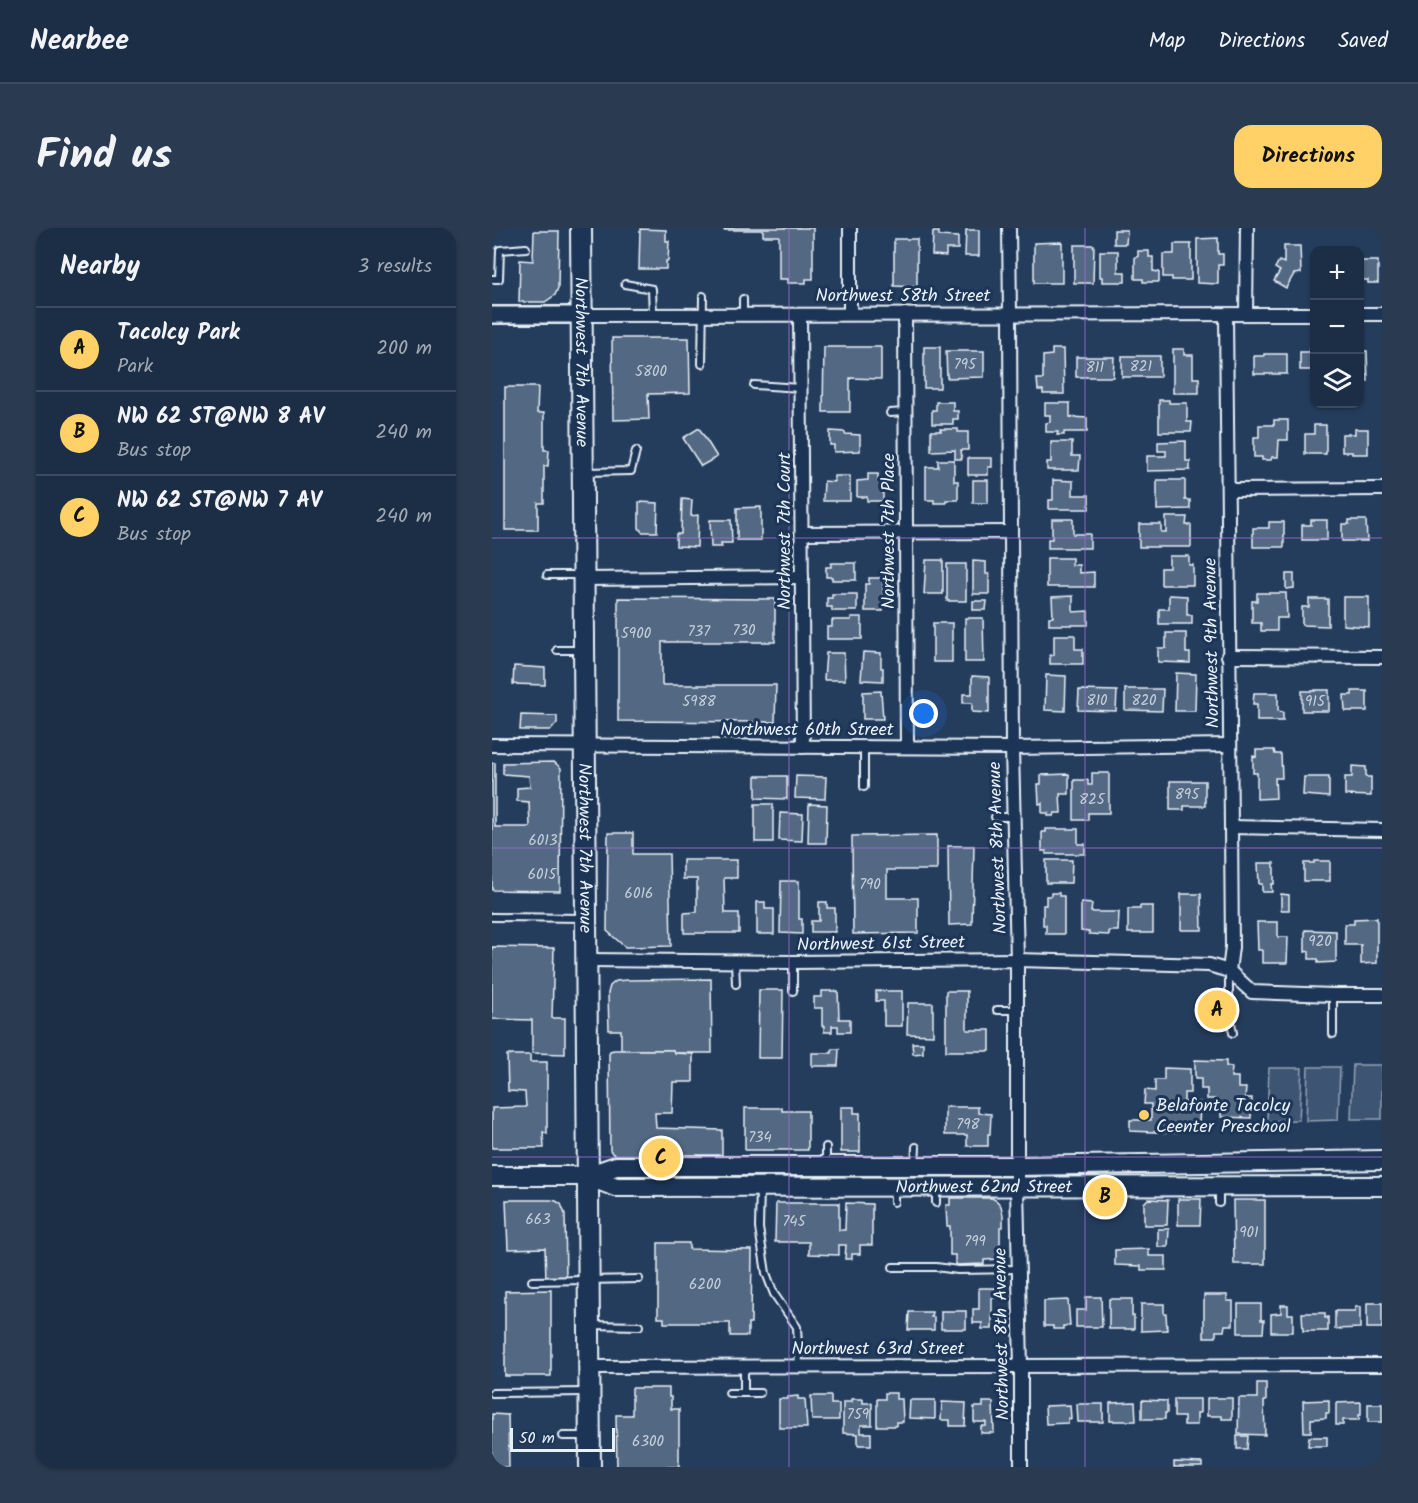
<!DOCTYPE html>
<html lang="en">
<head>
<meta charset="utf-8">
<style>
	:root { --surface:#1c2e46; --page:#293a51; --text:#f1f3f6; --muted:#a0a8b3; --line:#3a4a5f; --accent:#ffd166 }
	body { margin:0; font-family:Kalam,sans-serif; background:var(--page); color:var(--text) }
	.controls { position:absolute; right:18px; top:18px; display:grid; overflow:hidden; border-radius:12px; box-shadow:0 2px 4px #0004 }
	.controls button { width:54px; height:54px; display:grid; place-items:center; padding:0; border:0; border-bottom:2px solid var(--line); background:var(--surface); color:var(--text); font:30px sans-serif }
	.scale { position:absolute; left:18px; bottom:15px; width:105px; box-sizing:border-box; padding-left:6px; border:3px solid #e8f1f8; border-top:0; font-size:16px; line-height:21px; white-space:nowrap; color:#e8f1f8; -webkit-text-stroke:4px #1d3557; paint-order:stroke }
	.you { position:absolute; left:432px; top:486px; width:21px; height:21px; margin:-15px; border:4px solid #fff; border-radius:50%; background:#1a73e8; box-shadow:0 0 0 9px #1a73e833 }
	.badge { display:grid; place-items:center; width:39px; height:39px; border-radius:50%; background:var(--accent); color:#111; font-size:20px; font-weight:700 }
	.pin { position:absolute; translate:-50% -50%; border:3px solid #fff; box-shadow:0 2px 6px #0006 }
	.list { margin:0; padding:0; list-style:none }
	h2 { display:flex; justify-content:space-between; align-items:center; height:78px; margin:0; padding:0 24px; font-size:26px }
	h2 small { font-size:20px; font-weight:400; color:var(--muted) }
	.list li { display:grid; grid-template-columns:39px 1fr auto; gap:18px; align-items:center; box-sizing:border-box; height:84px; padding:0 24px; border-top:2px solid var(--line) }
	.list b { display:block; font-size:22px; white-space:nowrap }
	.list p { margin:0; font-size:20px; white-space:nowrap; color:var(--muted) }
	.list em { font-size:20px; font-style:normal; color:var(--muted) }
	.icon { flex:none; width:33px; height:33px; fill:none; stroke:currentColor; stroke-width:2; stroke-linecap:round; stroke-linejoin:round }
	.map { position:relative; flex:none; width:890px; height:1239px; overflow:hidden; border-radius:18px }
	header { display:flex; align-items:center; gap:36px; box-sizing:border-box; height:84px; padding:0 30px; background:var(--surface); border-bottom:2px solid var(--line) }
	header strong { font-size:28px }
	nav { display:flex; gap:33px; margin-inline-start:auto; font-size:21px }
	.intro { display:flex; align-items:center; justify-content:space-between; box-sizing:border-box; height:144px; padding:0 36px }
	h1 { margin:0; font-size:42px }
	.button { padding:15px 27px; border-radius:18px; background:var(--accent); color:#111; font-size:21px; font-weight:700 }
	main { display:flex; gap:36px; padding:0 36px }
	aside { flex:1; background:var(--surface); border-radius:18px; box-shadow:0 2px 4px #0004 }
	.map>svg:first-child { display:block }
	.green { fill:#3e5472; stroke:#93a2b5; stroke-width:1.5 }
	.building { fill:#536782; stroke:#e8f1f8; stroke-width:1.5 }
	.lines { fill:none; stroke-linecap:round; stroke-linejoin:round }
	.service-casing { stroke:#e8f1f8; stroke-width:10 }
	.minor-casing { stroke:#e8f1f8; stroke-width:16 }
	.tertiary-casing { stroke:#e8f1f8; stroke-width:20 }
	.secondary-casing { stroke:#e8f1f8; stroke-width:22 }
	.primary-casing { stroke:#e8f1f8; stroke-width:24 }
	.service { stroke:#1d3557; stroke-width:6 }
	.minor { stroke:#1d3557; stroke-width:12 }
	.tertiary { stroke:#1d3557; stroke-width:15 }
	.secondary { stroke:#1d3557; stroke-width:18 }
	.primary { stroke:#1d3557; stroke-width:20 }
	.grid { fill:none; stroke:#a171d3; stroke-width:1.5; stroke-opacity:0.55 }
	.poi-dot { fill:#ffd166; stroke:#1d3557; stroke-width:2 }
	.labels { text-anchor:middle; stroke-width:6; stroke-linejoin:round; paint-order:stroke }
	.number-label { font-size:15px; fill:#c3ceda }
	.street-label { font-size:18px; fill:#e8f1f8; stroke:#1d3557 }
	.poi-label { font-size:18px; fill:#e8f1f8; stroke:#1d3557; text-anchor:start }
</style>
</head>
<body>
<header>
<strong>Nearbee</strong>
<nav><a>Map</a><a>Directions</a><a>Saved</a></nav>
</header>
<div class="intro"><h1>Find us</h1><a class="button">Directions</a></div>
<main>
<aside>
<h2>Nearby<small>3 results</small></h2>
<ul class="list">
<li><span class="badge">A</span><div><b>Tacolcy Park</b><p>Park</p></div><em>200 m</em></li>
<li><span class="badge">B</span><div><b>NW 62 ST@NW 8 AV</b><p>Bus stop</p></div><em>240 m</em></li>
<li><span class="badge">C</span><div><b>NW 62 ST@NW 7 AV</b><p>Bus stop</p></div><em>240 m</em></li>
</ul>
</aside>
<div class="map">
<svg width="890" height="1239" viewBox="0 0 890 1239">
	<rect width="100%" height="100%" fill="#253d5d"/>
	<filter id="ink" filterUnits="userSpaceOnUse"><feTurbulence type="fractalNoise" baseFrequency=".0167" numOctaves="2"/><feDisplacementMap in="SourceGraphic" scale="12" xChannelSelector="R" yChannelSelector="G"/><feConvolveMatrix kernelMatrix="1 2 1 2 8 2 1 2 1" color-interpolation-filters="sRGB"/></filter>
	<g filter="url(#ink)">
		<g class="green">
			<path d="M861,837H890V891H859Z"/>
			<path d="M816,839H848L846,892L814,893Z"/>
			<path d="M777,840H810L807,892L775,893Z"/>
		</g>
		<g class="building">
			<path d="M232,0H321V51H314V55H296V51H287V8H271V2H232Z"/>
			<path d="M148,1L174,2V13H177L176,33H174V41H147Z"/>
			<path d="M474,2H487V28H473Z"/>
			<path d="M622,2H635L634,16H622Z"/>
			<path d="M42,3H67L66,60L63,67L53,74H27L28,32L41,33Z"/>
			<path d="M441,4H447V8L466,9V21H454V28L440,27Z"/>
			<path d="M726,10V26H731V37H726V56L705,55V11Z"/>
			<path d="M402,11H425V59L402,58Z"/>
			<path d="M570,14V55H542V15Z"/>
			<path d="M682,16H699V52H680V49H671V26H682Z"/>
			<path d="M582,17H602L601,55H582Z"/>
			<path d="M792,18H808L809,45L802,46L794,60L782,53L788,43L783,40L787,33L792,35Z"/>
			<path d="M608,23H626V44H633V54H610V49H608Z"/>
			<path d="M646,23H657V29H661V43L667,44V54H651V51H643V29H646Z"/>
			<path d="M868,33H886V55H876V52H868Z"/>
			<path d="M120,110H197L198,165L156,166L157,191L121,192Z"/>
			<path d="M332,119H389V151L358,150V184H331Z"/>
			<rect x="432" y="119" width="16" height="41"/>
			<path d="M817,120H822V142H808V124H817Z"/>
			<path d="M560,121H571L572,166H551V162H546L545,151H551V128L560,127Z"/>
			<path d="M681,121H692V127H701V150H707V165H681Z"/>
			<path d="M454,123H492V149L455,150Z"/>
			<path d="M868,123H875L876,153H868Z"/>
			<path d="M772,126H795V146H762V128H772Z"/>
			<rect x="630" y="128" width="38" height="21"/>
			<path d="M584,129H622L621,149H584Z"/>
			<path d="M13,159H46L45,185H52V222H57L56,238H52V275H46V302H13Z"/>
			<path d="M667,172H677V175H695V194H700L699,204H667Z"/>
			<path d="M444,174H461V183H466V191H461V196H440V182H444Z"/>
			<path d="M553,175H578V189L595,190V204H572V207H565L566,204H554V195L558,194V187H553Z"/>
			<path d="M782,192H796V212H787L786,229H780L779,232H770V229H762V209H767V197H782Z"/>
			<path d="M822,197H834V226H813V206H822Z"/>
			<path d="M207,200L225,229L209,238L191,210Z"/>
			<path d="M448,201H466V204H476V222H469L470,231H463V222L439,223V203H449Z"/>
			<path d="M863,201H876V226H860V224H850V206H863Z"/>
			<path d="M338,203L353,204V206L368,207V223L342,224V217H338Z"/>
			<path d="M694,213V233H698V242L655,243V228H674V223H666V214Z"/>
			<path d="M559,214H580V228H588L587,242H555V234H559Z"/>
			<path d="M476,230H500V239H496V247H476Z"/>
			<path d="M446,232H462V253H466V272H454V275H442V272H434V239H446Z"/>
			<path d="M376,246H386V252H391V273H375V269H365V253L376,252Z"/>
			<path d="M342,248H358V273H331L332,253L342,254Z"/>
			<rect x="481" y="252" width="15" height="23"/>
			<path d="M561,252L581,253V267H597V281H557V272H561Z"/>
			<path d="M665,252H693V272H698V281L665,282Z"/>
			<path d="M190,271L200,272L199,288L206,287L205,319L184,318V306H189Z"/>
			<path d="M147,274L166,275L165,304H150L147,300Z"/>
			<path d="M269,279V312H245V280Z"/>
			<path d="M674,289H695L694,297H699V319H647V296H669V304H674Z"/>
			<path d="M560,291H581V306H598V320H556V311H560Z"/>
			<path d="M218,292H239L240,315H229L230,319H219Z"/>
			<path d="M819,292H835V312H810V297H819Z"/>
			<path d="M857,292H874L875,313H850V296H857Z"/>
			<path d="M777,294H792V319H761V300H777Z"/>
			<path d="M677,328H697V337H701V357H669V340H677Z"/>
			<path d="M555,330H580V337H587V345L602,344V359H555Z"/>
			<path d="M434,332H451V366H432Z"/>
			<path d="M481,333L494,334V346H497V366H481Z"/>
			<path d="M339,335H364V352H340V349H334V339H339Z"/>
			<rect x="455" y="336" width="19" height="37"/>
			<path d="M794,346H802V360L794,361Z"/>
			<path d="M377,350H391V383H373V356H377Z"/>
			<path d="M765,365H794L795,390H785V403H769V395H760V373H765Z"/>
			<path d="M340,366H365V383H340V379H335V370H340Z"/>
			<path d="M677,367L695,368V387H700V396H667V381H677Z"/>
			<path d="M581,368V384L596,383V397H557V389H561L560,369Z"/>
			<path d="M851,369H877V399L851,397Z"/>
			<path d="M126,370L283,371V414H170V457H284L283,494L126,493Z"/>
			<path d="M817,371H836V398L810,397V379H817Z"/>
			<path d="M481,373H495L494,382H481Z"/>
			<path d="M359,389H370V411H335V399H340V392H359Z"/>
			<path d="M473,390H491L492,434H473Z"/>
			<rect x="441" y="395" width="19" height="39"/>
			<path d="M674,405H694V425H698V435L666,434V420H674Z"/>
			<path d="M562,407H583V421H591V436H558V427H562Z"/>
			<path d="M371,424L389,425V440H391V453L369,452Z"/>
			<path d="M334,425H352L353,452H332Z"/>
			<path d="M22,438L53,440V457L21,456Z"/>
			<path d="M684,445L704,446L703,483H683Z"/>
			<path d="M554,447L574,448L573,483L553,482Z"/>
			<path d="M480,448L497,449V485L480,484V475H471V466H480Z"/>
			<path d="M633,461H671L670,483L633,482Z"/>
			<path d="M587,462L625,463L624,483L586,482Z"/>
			<path d="M823,462H837V483H810V463H823Z"/>
			<path d="M389,463L391,491H371V464Z"/>
			<path d="M860,463H875V483H853L852,467H860Z"/>
			<path d="M762,465H786V483L791,484V493H765V476H761Z"/>
			<path d="M29,487L65,488V495L59,502H28Z"/>
			<path d="M764,522H782L783,526H789L790,550H783L784,570L765,571V545H761V528L764,529Z"/>
			<path d="M62,534L69,540L68,663L0,662V535H3V599H38L37,574L25,573V560L38,559L37,548L11,546V535Z"/>
			<path d="M860,538L874,539V549H879V568L853,567V549H860Z"/>
			<path d="M600,545H617V585H596V592H582V552H596V557H600Z"/>
			<path d="M577,546V566H568L569,585H563L562,588H556V585H550V575L547,576L546,556H549V547Z"/>
			<path d="M264,548H295V571L264,570Z"/>
			<path d="M304,548L334,549L333,571L303,570Z"/>
			<path d="M812,549H837V569L811,567Z"/>
			<path d="M678,553H713V578H692V582H678Z"/>
			<rect x="263" y="576" width="18" height="38"/>
			<path d="M317,576L335,577L334,615H316Z"/>
			<path d="M288,585L311,586L310,613L287,612Z"/>
			<path d="M554,601H586V616H593V626H554V623H550V604H554Z"/>
			<path d="M116,605H141V626H177L179,718L133,719L115,703Z"/>
			<path d="M445,607V642H395V670H426V705L361,706L360,608Z"/>
			<path d="M456,618H482L480,696L457,697Z"/>
			<path d="M191,632H245V650H232L233,685H247V705H192V685L205,684V651H191Z"/>
			<path d="M554,632H580L579,655H554Z"/>
			<path d="M822,633H838V653H812V635H822Z"/>
			<path d="M766,635H782V656H779L780,664H770V656H767Z"/>
			<path d="M289,653H307V691H310V706L288,705Z"/>
			<path d="M559,665H567V668H572V706H554V697H551V677H554V668H559Z"/>
			<path d="M689,666H709L710,702H689Z"/>
			<path d="M789,666L797,667V682H789Z"/>
			<path d="M265,674H273V681H282V706H265Z"/>
			<path d="M327,674H335V680H343V704H319V693H327Z"/>
			<path d="M589,675L600,676L599,684H627L626,703H617V707L597,706V704L589,703Z"/>
			<path d="M648,678H661V705H636V681H648Z"/>
			<path d="M885,690V735L869,736V717H853V696H862V691Z"/>
			<path d="M765,694H786V709H796L795,735H770V722H766Z"/>
			<path d="M813,702L844,703V734L826,735V731H817V723L813,724Z"/>
			<path d="M0,719L62,720L60,790H73V826L40,825V792L0,791Z"/>
			<path d="M219,751L220,825H182L181,822H129V802H117L116,765L118,758L124,753L135,752Z"/>
			<path d="M267,762H291L290,830H266Z"/>
			<path d="M330,763H346L347,791H358V804H346V798H340V804H332V798H330V780H322V769H330Z"/>
			<path d="M384,763H410V798H392V773H384Z"/>
			<path d="M454,763H475V802H498V823H454Z"/>
			<path d="M416,775H441V807L415,806Z"/>
			<path d="M420,815H431V825L421,826Z"/>
			<path d="M340,821H347L346,838H320V825H340Z"/>
			<path d="M122,822H181L182,825L201,826V854H181L180,885H163L164,900L230,902V927H123L120,925L118,922L117,826L118,823Z"/>
			<path d="M15,827H38V834H55V906L51,904L52,920H0V880L34,879L33,864L16,863Z"/>
			<path d="M703,832L734,833V838L740,839L739,849H746V860H754L753,870H760L759,890L729,889V876H723V871H715V861H709V851H703Z"/>
			<path d="M672,840L698,841V865H692V874H708L707,899L685,898V905L638,903V892H659V876H652L653,862L663,863V852H672Z"/>
			<path d="M349,879H362V885H368V924H349Z"/>
			<path d="M453,879H486V885L499,886L498,906H496V918H475V907H453Z"/>
			<path d="M253,880H290V883H316V922H253Z"/>
			<path d="M458,970H500L505,973L509,978L511,987V999H508V1031L492,1032V1036L463,1037V1027H458V998H455L454,977H458Z"/>
			<path d="M656,971L676,972L675,997H652V975Z"/>
			<path d="M686,971H709L708,997H686Z"/>
			<path d="M14,972H59L64,973L69,976L73,986L74,1051H54L53,1020L16,1021Z"/>
			<path d="M741,972H773V1036H742Z"/>
			<path d="M284,975H347V1002H353L354,975L380,976V1017H368V1026H360V1031H353L354,1017H347V1027L317,1026V1014H283Z"/>
			<path d="M666,1001H677L676,1019H666Z"/>
			<path d="M166,1015H197V1021L260,1022L259,1095H256V1108H238V1095H172V1090H166Z"/>
			<path d="M657,1021V1028H674V1042H649V1038L623,1037V1022Z"/>
			<path d="M487,1060H503V1070H500V1101H490V1095H481V1081H487Z"/>
			<path d="M59,1062V1148H13V1063Z"/>
			<path d="M712,1067H735V1073H741V1097H733L732,1103H724V1109H712Z"/>
			<path d="M594,1069H609L610,1099H584V1082H594Z"/>
			<path d="M617,1071H640V1088H642V1101H617Z"/>
			<path d="M576,1072L578,1098H571V1101H561V1098H552V1073Z"/>
			<rect x="875" y="1075" width="15" height="25"/>
			<path d="M649,1076H672V1086H674L675,1102L649,1103Z"/>
			<path d="M746,1076H769V1092H772L771,1105H746Z"/>
			<path d="M789,1077H796V1086H801V1104H779V1086L789,1085Z"/>
			<path d="M863,1079H868V1100L843,1101V1083H863Z"/>
			<rect x="449" y="1083" width="25" height="18"/>
			<path d="M417,1084H440L439,1089H442V1102H416Z"/>
			<path d="M810,1085H833V1090L836,1089V1103H811Z"/>
			<path d="M765,1155H774V1173H772L773,1207L746,1206L747,1170H765Z"/>
			<path d="M140,1160H177V1169H179V1181H187V1239H125L124,1187H140Z"/>
			<path d="M393,1165H404V1171H410L411,1194H404V1198H385V1171H393Z"/>
			<path d="M306,1168V1171H313L315,1200H287V1171H296V1169Z"/>
			<path d="M319,1168H339V1176H347V1192H320Z"/>
			<path d="M715,1170H740V1191H730V1188H715Z"/>
			<path d="M359,1171H371V1175H380V1197H369V1205H379V1217H366V1206L351,1205V1174H359Z"/>
			<path d="M682,1171H708V1185H705V1197H692V1189H682Z"/>
			<path d="M418,1172H443V1191L417,1190Z"/>
			<path d="M650,1172L675,1173V1185H673V1191H650Z"/>
			<path d="M837,1172V1185H834V1190L819,1191V1204H812L811,1173Z"/>
			<path d="M450,1174L474,1175L473,1198H458V1192H449Z"/>
			<path d="M491,1174H501L502,1205H489V1198H494V1194H482V1179H491Z"/>
			<path d="M643,1174L644,1193H618V1175Z"/>
			<path d="M869,1174V1187H867V1192H851V1197H844V1175Z"/>
			<path d="M585,1176H611V1194H586Z"/>
			<rect x="876" y="1176" width="14" height="18"/>
			<path d="M578,1177L579,1191L576,1190V1195L554,1196L553,1178Z"/>
			<path d="M0,1186L16,1187L17,1239H0Z"/>
			<path d="M745,1208H756L755,1221H745Z"/>
			<path d="M817,1209H835V1218H816Z"/>
			<path d="M682,1234L710,1235V1239H682Z"/>
		</g>
		<g class="lines">
			<g class="service-casing">
				<g id="service">
					<path d="M0,51H7L8,22L34,20"/>
					<path d="M133,56L160,61L161,87"/>
					<path d="M251,71V87"/>
					<path d="M210,136L211,68"/>
					<path d="M262,157L308,160"/>
					<path d="M398,185L413,184"/>
					<path d="M94,244L139,243L144,223"/>
					<path d="M55,347H90"/>
					<path d="M65,422H88"/>
					<path d="M372,559V519"/>
					<path d="M503,589H522"/>
					<path d="M0,689L90,690"/>
					<path d="M243,734L244,756"/>
					<path d="M737,744V784L741,805"/>
					<path d="M301,763V735"/>
					<path d="M505,782H525"/>
					<path d="M841,806V767"/>
					<path d="M334,919V937"/>
					<path d="M423,937L424,919"/>
					<path d="M727,959V975"/>
					<path d="M268,960L267,1000L274,1045L282,1066L305,1099L307,1138"/>
					<path d="M402,974V960"/>
					<path d="M444,975V960"/>
					<path d="M401,1039H444L466,1042L527,1041"/>
					<path d="M40,1053L147,1051"/>
					<path d="M100,1097L147,1098"/>
					<path d="M0,1165L95,1164"/>
					<path d="M237,1165H268"/>
					<path d="M252,1165V1138"/>
					<path d="M71,1208H94"/>
				</g>
			</g>
			<g class="minor-casing">
				<g id="minor">
					<path d="M517,0L518,86L520,520L525,732V959L529,1139V1239"/>
					<path d="M358,86V0"/>
					<path d="M413,86L415,519"/>
					<path d="M754,86L755,0"/>
					<path d="M868,86H890"/>
					<path d="M89,87L822,86"/>
					<path d="M308,87L311,519"/>
					<path d="M734,87L739,599L740,719L737,743"/>
					<path d="M736,262L890,261"/>
					<path d="M310,305L519,304"/>
					<path d="M91,351L310,349"/>
					<path d="M736,428L890,429"/>
					<path d="M0,517L520,520L738,517"/>
					<path d="M739,599L890,602"/>
					<path d="M95,732L301,734L525,732L717,737L737,743L760,764L841,767H890"/>
					<path d="M97,1139C362,1138 626,1138 890,1137"/>
				</g>
			</g>
			<g class="tertiary-casing">
				<path id="tertiary" d="M0,87H89"/>
			</g>
			<g class="secondary-casing">
				<g id="secondary">
					<path d="M0,948H95L124,938H525L890,932"/>
					<path id="s1" d="M95,948L124,959L890,958"/>
				</g>
			</g>
			<g class="primary-casing">
				<g id="primary">
					<path id="s2" d="M89,0L98,1239"/>
				</g>
			</g>
			<use href="#service" class="service"/>
			<use href="#minor" class="minor"/>
			<use href="#tertiary" class="tertiary"/>
			<use href="#secondary" class="secondary"/>
			<use href="#primary" class="primary"/>
		</g>
	</g>
	<path class="grid" d="M297,0V1239M593,0V1239M0,310H890M0,620H890M0,929H890"/>
	<circle class="poi-dot" cx="652" cy="887" r="6"/>
	<g class="labels">
		<g class="number-label">
			<text x="473" y="141">795</text>
			<text x="649" y="143">821</text>
			<text x="603" y="144">811</text>
			<text x="159" y="148">5800</text>
			<text x="252" y="407">730</text>
			<text x="207" y="408">737</text>
			<text x="144" y="410">5900</text>
			<text x="605" y="477">810</text>
			<text x="652" y="477">820</text>
			<text x="207" y="478">5988</text>
			<text x="823" y="478">915</text>
			<text x="695" y="571">895</text>
			<text x="600" y="576">825</text>
			<text x="51" y="617">6013</text>
			<text x="50" y="651">6015</text>
			<text x="378" y="661">790</text>
			<text x="147" y="670">6016</text>
			<text x="828" y="718">920</text>
			<text x="476" y="901">798</text>
			<text x="268" y="914">734</text>
			<text x="46" y="996">663</text>
			<text x="302" y="998">745</text>
			<text x="757" y="1009">901</text>
			<text x="483" y="1018">799</text>
			<text x="213" y="1061">6200</text>
			<text x="366" y="1191">759</text>
			<text x="156" y="1218">6300</text>
		</g>
		<g class="street-label">
			<text x="411" y="73">Northwest 58th Street</text>
			<text dy="6" stroke="none"><textPath href="#s2" startOffset="134">Northwest 7th Avenue</textPath></text>
			<text transform="translate(292 303) rotate(-90)" y="6">Northwest 7th Court</text>
			<text transform="translate(396 303) rotate(-90)" y="6">Northwest 7th Place</text>
			<text transform="translate(719 415) rotate(-91)" y="6">Northwest 9th Avenue</text>
			<text x="315" y="507">Northwest 60th Street</text>
			<text dy="6" stroke="none"><textPath href="#s2" startOffset="620">Northwest 7th Avenue</textPath></text>
			<text transform="translate(505 620) rotate(-92)" y="6">Northwest 8th Avenue</text>
			<text transform="translate(389 715) rotate(-1)" y="6">Northwest 61st Street</text>
			<text dy="6" stroke="none"><textPath href="#s1" startOffset="399">Northwest 62nd Street</textPath></text>
			<text transform="translate(509 1106) rotate(-91)" y="6">Northwest 8th Avenue</text>
			<text x="386" y="1126">Northwest 63rd Street</text>
		</g>
		<g class="poi-label">
			<text x="664" y="883">Belafonte Tacolcy<tspan x="664" dy="21">Ceenter Preschool</tspan></text>
		</g>
	</g>
</svg>
<div class="controls">
<button>+</button>
<button>−</button>
<button><svg class="icon" aria-label="layers" viewBox="0 0 24 24"><path d="M12 4l9 5-9 5-9-5zM3 14l9 5 9-5"/></svg></button>
</div>
<div class="scale">50 m</div>
<div class="you"></div>
<div class="pin badge" style="left:725px;top:782px">A</div>
<div class="pin badge" style="left:613px;top:969px">B</div>
<div class="pin badge" style="left:169px;top:930px">C</div>
</div>
</main>
</body>
</html>
